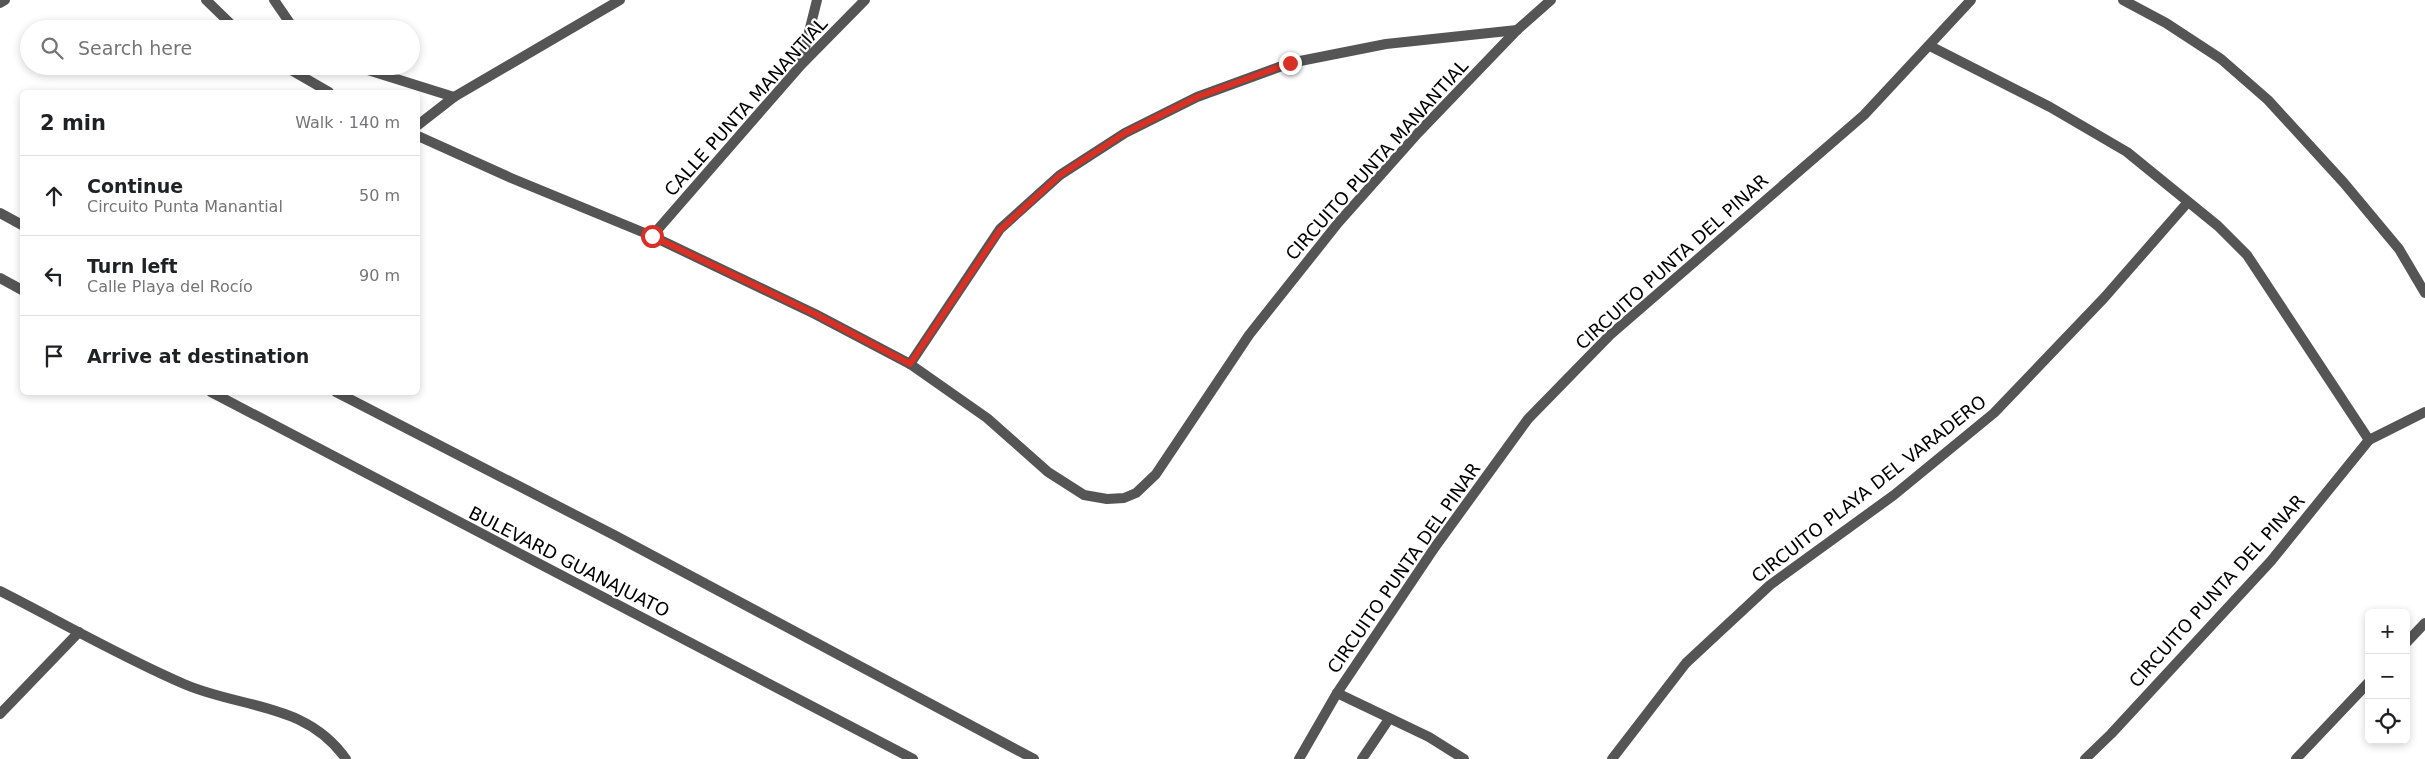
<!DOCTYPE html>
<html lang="en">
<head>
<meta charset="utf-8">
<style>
	:root { --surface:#fff; --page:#f6f6f6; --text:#202124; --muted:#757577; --line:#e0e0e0 }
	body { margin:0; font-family:"DejaVu Sans",sans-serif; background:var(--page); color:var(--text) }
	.controls { position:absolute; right:15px; bottom:15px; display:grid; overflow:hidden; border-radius:8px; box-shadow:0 2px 8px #0003 }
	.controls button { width:45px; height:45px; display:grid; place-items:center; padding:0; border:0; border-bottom:1px solid var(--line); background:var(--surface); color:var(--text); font:25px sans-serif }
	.stop { position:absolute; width:15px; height:15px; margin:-11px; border:4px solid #d93025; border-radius:50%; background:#fff }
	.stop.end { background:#d93025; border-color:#fff; box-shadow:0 1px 5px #0008 }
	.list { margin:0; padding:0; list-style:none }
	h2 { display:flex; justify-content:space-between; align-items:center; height:65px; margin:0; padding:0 20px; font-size:21px }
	h2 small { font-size:16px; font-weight:400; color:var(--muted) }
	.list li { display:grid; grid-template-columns:32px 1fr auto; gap:15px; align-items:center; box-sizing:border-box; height:80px; padding:0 20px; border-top:1px solid var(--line) }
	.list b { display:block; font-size:19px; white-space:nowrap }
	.list p { margin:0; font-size:16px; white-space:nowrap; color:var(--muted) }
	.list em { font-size:16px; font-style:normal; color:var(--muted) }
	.icon { flex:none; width:28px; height:28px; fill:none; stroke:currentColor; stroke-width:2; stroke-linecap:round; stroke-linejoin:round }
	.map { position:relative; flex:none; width:2425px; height:759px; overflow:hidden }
	.search { position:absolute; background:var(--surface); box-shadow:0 2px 8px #0003; left:20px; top:20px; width:400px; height:55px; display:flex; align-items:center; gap:12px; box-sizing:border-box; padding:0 18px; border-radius:28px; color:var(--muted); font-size:19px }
	.panel { position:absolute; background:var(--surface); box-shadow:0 2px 8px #0003; left:20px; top:90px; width:400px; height:305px; border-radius:8px }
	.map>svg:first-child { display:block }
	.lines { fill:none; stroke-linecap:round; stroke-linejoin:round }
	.minor { stroke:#555; stroke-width:10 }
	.tertiary { stroke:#555; stroke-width:10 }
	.route { stroke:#d93025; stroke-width:6 }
	.labels { text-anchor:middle; stroke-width:4.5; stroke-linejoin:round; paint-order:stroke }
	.street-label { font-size:18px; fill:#000; stroke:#fff }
</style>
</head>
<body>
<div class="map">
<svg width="2425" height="759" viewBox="0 0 2425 759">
	<rect width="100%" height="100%" fill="#fff"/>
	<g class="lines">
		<g class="minor">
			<path d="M206,0L236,29"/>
			<path d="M274,0L294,29"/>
			<path d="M2123,0L2166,23L2221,59L2268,100L2344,183L2399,249L2425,293"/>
			<path d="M1930,46L2050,107L2127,152L2218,226L2247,255L2369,440"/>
			<path d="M801,64L817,0"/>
			<path d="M284,66L329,92"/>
			<path d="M355,66L454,97"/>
			<path d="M418,125L454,97L620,0"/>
			<path d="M418,136L511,178L652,236L815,314L910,364L987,418L1048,472L1084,495L1107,499L1124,498L1136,493L1156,474L1249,335L1338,223L1418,133L1517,30L1551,0"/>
			<path d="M652,236L801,65L865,0"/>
			<path d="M910,364L1000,229L1060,175L1125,133L1197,97L1290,63L1386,44L1517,30"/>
			<path d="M0,591C61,622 121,657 184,684C242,709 306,702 346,759"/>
			<path d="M2406,643L2425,623"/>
			<path d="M1337,693L1429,737L1464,759"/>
			<path d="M0,714L79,632"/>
			<path d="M1299,759L1337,693L1435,547L1528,419L1610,335L1864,115L1971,0"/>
			<path d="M1362,759L1389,719"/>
			<path d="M1612,759L1686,663L1770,585L1894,495L1994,413L2104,298L2188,202"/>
			<path d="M2085,759L2111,734L2271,561L2369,440L2425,412"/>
			<path d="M2296,759L2369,682"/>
		</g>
		<g class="tertiary">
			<path d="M0,3L5,0"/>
			<path d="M0,213L22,225"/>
			<path d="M0,278L22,290"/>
			<path d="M211,392L913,759"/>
			<path d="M336,392L614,535L1034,759"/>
		</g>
	</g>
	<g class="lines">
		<path class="route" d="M652,236L815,314L910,364L1000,230L1060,175L1125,133L1197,97L1290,63"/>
	</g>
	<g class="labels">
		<g class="street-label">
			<text transform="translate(746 107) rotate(-48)" y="6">CALLE PUNTA MANANTIAL</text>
			<text transform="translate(1377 160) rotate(-48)" y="6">CIRCUITO PUNTA MANANTIAL</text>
			<text transform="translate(1672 262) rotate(-42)" y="6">CIRCUITO PUNTA DEL PINAR</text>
			<text transform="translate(1869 489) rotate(-38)" y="6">CIRCUITO PLAYA DEL VARADERO</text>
			<text transform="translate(569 562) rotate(27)" y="6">BULEVARD GUANAJUATO</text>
			<text transform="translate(1404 568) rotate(-55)" y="6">CIRCUITO PUNTA DEL PINAR</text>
			<text transform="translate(2217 591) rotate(-48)" y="6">CIRCUITO PUNTA DEL PINAR</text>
		</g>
	</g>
</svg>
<div class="controls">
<button>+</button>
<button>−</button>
<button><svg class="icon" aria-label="locate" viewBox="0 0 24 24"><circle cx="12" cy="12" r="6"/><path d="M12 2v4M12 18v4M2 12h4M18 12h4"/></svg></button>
</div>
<div class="stop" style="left:652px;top:236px"></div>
<div class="stop end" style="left:1290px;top:63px"></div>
<div class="search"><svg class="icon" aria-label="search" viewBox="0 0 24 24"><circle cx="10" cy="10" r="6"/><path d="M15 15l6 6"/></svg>Search here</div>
<section class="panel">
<h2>2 min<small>Walk · 140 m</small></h2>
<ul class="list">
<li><svg class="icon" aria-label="ahead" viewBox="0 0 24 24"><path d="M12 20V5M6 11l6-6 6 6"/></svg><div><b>Continue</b><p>Circuito Punta Manantial</p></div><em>50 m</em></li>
<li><svg class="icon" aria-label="left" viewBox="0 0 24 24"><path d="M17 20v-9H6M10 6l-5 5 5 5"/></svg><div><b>Turn left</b><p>Calle Playa del Rocío</p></div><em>90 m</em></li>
<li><svg class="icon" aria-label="arrive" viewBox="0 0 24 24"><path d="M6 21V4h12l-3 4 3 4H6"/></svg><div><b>Arrive at destination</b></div></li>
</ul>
</section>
</div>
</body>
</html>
